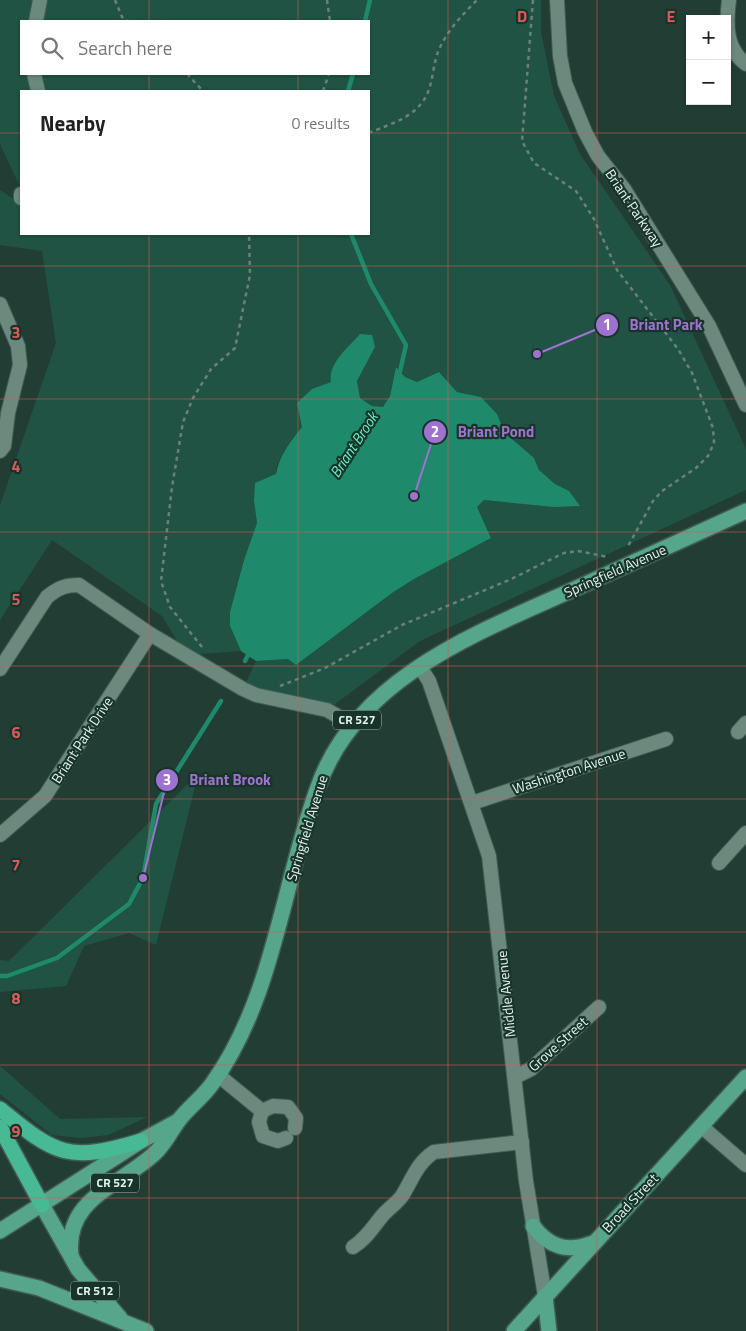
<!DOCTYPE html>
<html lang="en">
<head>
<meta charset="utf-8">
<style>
	:root { --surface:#fff; --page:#f2f2f2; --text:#222; --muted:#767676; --line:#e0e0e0 }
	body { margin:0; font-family:"Titillium Web",sans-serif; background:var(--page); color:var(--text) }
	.controls { position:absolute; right:15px; top:15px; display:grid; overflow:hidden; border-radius:0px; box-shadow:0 1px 4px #0004 }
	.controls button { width:45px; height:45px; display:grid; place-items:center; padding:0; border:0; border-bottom:1px solid var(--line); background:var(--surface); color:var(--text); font:25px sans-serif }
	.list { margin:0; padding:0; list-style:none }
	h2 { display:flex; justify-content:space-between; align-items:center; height:65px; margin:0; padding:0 20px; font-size:21px }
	h2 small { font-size:16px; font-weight:400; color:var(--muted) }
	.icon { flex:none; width:28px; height:28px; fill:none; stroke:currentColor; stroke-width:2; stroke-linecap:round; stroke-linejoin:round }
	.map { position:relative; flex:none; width:746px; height:1331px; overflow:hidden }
	.search { position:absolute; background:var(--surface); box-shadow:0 1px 4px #0004; left:20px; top:20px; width:350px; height:55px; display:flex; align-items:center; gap:12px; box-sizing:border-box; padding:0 18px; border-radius:0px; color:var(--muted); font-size:19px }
	.panel { position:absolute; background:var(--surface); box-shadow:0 1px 4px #0004; left:20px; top:90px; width:350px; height:145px; border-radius:0px }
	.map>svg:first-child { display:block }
	.green { fill:#205343; fill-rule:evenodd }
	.water { fill:#1f896b }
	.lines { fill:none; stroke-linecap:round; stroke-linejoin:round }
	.stream { stroke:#1f896b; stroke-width:4.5 }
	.minor-casing { stroke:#415b53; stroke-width:16 }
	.major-casing { stroke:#415b53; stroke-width:18 }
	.highway-casing { stroke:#415b53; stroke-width:18 }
	.path { stroke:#6a8179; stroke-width:2.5; stroke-dasharray:4 4; stroke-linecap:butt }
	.minor { stroke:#6b897d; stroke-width:14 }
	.major { stroke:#55a68b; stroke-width:15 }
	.highway { stroke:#47b995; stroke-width:15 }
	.grid { fill:none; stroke:#da5b5a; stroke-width:1; stroke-opacity:0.55 }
	.labels { text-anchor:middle; stroke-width:4.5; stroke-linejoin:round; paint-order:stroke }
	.shield { fill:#18342a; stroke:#a7bab3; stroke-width:1 }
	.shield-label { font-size:12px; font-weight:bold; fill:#e4f4ee }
	.street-label { font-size:14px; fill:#e4f4ee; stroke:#18342a }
	.water-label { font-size:15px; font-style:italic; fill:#6cf2c7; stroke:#18342a }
	.grid-label { font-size:16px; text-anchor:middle; font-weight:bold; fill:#da5b5a; stroke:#18342a; stroke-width:4.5; stroke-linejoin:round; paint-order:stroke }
	.leader { fill:none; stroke:#a072cf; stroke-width:2 }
	.callout-dot { fill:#a072cf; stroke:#18342a; stroke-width:2 }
	.mark-label { font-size:15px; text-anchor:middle; font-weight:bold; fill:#fff }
	.callout-label { font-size:15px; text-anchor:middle; font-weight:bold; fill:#a072cf; stroke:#18342a; stroke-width:4.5; stroke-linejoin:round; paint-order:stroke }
</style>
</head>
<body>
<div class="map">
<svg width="746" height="1331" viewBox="0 0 746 1331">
	<rect width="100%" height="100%" fill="#223e34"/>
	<g class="green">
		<path d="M0,0H541V32L554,96L580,154L670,285L746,449V490L420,641L327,710L243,689L256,661L289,659L296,665L392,593L414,579L491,538L477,507L484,500L513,502L570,492L555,484L539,470L534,458L505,433L497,414L481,397L457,392L439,372L417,382L405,377L396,367L390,396L383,408L372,406L360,398L357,381L375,347L331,382L312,389L302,427L285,450L277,465L276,474L254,501L257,523L244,560L230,612V626L241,651L186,655L162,616L52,540L0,620V505L56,343L42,251L0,245V190L21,204V234H369V91H21V189L0,144ZM21,21H369V74H21Z"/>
		<path d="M198,774L156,945L129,933L84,946L66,986L0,992V960L9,961Z"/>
		<path d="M0,1066L60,1119L147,1117L108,1135L81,1138L52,1135L0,1094Z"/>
	</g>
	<path class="water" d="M360,334L372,335L375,347L357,381L360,398L372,406L383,407L390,396L396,367L405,377L417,382L439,372L457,392L481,397L497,414L505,433L534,458L539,470L555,484L569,491L580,506L554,507L484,500L477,507L491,538L414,579L392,593L296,665L288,659L256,661L241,651L230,626V612L244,560L257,523L254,501L255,483L276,474C279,456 290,442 302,427L297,403L312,389L331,382C328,363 348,348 360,334Z"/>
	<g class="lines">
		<g class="stream">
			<path d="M365,21L370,0"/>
			<path d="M348,91L353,74"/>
			<path d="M351,234L371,284L406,345L399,376"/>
			<path d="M245,661L250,651"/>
			<path d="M0,976H7L57,958L129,904L143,878L156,804L221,701"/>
		</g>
		<g class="minor-casing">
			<g id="minor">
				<path d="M557,0L560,56L565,83L585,132L598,156L624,189L709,326L746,405"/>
				<path d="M729,0C726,24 725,48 746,64"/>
				<path d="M36,21L40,0"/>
				<path d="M34,74L38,91"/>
				<path d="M21,198V194"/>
				<path d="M0,451L4,446L8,413L20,365L18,346L0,304"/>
				<path d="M420,667L429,681L489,856L526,1181L545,1296"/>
				<path d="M0,669L47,597C58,588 65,585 79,585L150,634L243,689L256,695L327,710L353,725"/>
				<path d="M738,732L746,723"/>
				<path d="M472,803L666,739"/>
				<path d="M0,835L45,796L150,634"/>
				<path d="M719,863L746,833"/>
				<path d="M218,1075L262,1111L259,1122L263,1136L278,1141L286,1138"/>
				<path d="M515,1077L531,1069L599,1007"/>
				<path d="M262,1111L273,1106L288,1107L296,1118L295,1128"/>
				<path d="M701,1126L746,1165"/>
				<path d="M353,1247C366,1239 373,1227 382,1216C388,1209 397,1203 402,1196C412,1180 417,1163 434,1152L522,1142"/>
			</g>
		</g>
		<g class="major-casing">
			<g id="major">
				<path d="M42,1205L78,1269L120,1318"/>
				<path d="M533,1226C549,1247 567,1253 593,1243"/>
				<path d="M0,1231L141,1141L178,1121"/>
				<path d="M71,1256C64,1199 119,1186 154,1154C165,1144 170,1132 179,1120C189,1107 203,1097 212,1084C274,998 282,885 318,787C357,676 482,631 579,587C635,562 690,536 746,511"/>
				<path d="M0,1279L39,1288L146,1331"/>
				<path d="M545,1296L549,1331"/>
				<path d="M514,1331L746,1077"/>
			</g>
		</g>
		<g class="highway-casing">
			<g id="highway">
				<path d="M0,1109C56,1155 68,1163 141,1141"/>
				<path d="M0,1127L42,1205"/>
			</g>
		</g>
		<g class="path">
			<path d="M115,0L122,17L128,21"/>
			<path d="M327,0L330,21"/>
			<path d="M533,0L522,141L534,163L576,191L594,219L617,270L678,349L692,373L713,428L714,443L708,456L696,468L662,491L653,501L627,548"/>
			<path d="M187,74L203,91"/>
			<path d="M323,91L329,74"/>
			<path d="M369,133C383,127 402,121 414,111C435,93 430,74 438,52C446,32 462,15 477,0"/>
			<path d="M202,647L170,607L161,581L172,487L183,422L193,398L211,369L235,348L250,275L249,234"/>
			<path d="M280,686L325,668L402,625L509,580L564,553L578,551L608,557"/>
		</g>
		<use href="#minor" class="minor"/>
		<use href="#major" class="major"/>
		<use href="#highway" class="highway"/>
	</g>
	<path class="grid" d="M149,0V21M298,0V21M448,0V1331M597,0V1331M149,74V91M298,74V91M0,133H21M369,133H746M149,234V1331M298,234V1331M0,266H746M0,399H746M0,532H746M0,666H746M0,799H746M0,932H746M0,1065H746M0,1198H746"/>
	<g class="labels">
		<g class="shield">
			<rect x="333" y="710.5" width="48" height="19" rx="4"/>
			<rect x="91" y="1173.5" width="48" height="19" rx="4"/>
			<rect x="71" y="1281.5" width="48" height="19" rx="4"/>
		</g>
		<g class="shield-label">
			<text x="357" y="724">CR 527</text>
			<text x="115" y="1187">CR 527</text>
			<text x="95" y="1295">CR 512</text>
		</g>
		<g class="street-label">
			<text transform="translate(634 208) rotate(56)" y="5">Briant Parkway</text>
			<text transform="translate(615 571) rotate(-24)" y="5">Springfield Avenue</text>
			<text transform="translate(82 740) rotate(-57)" y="5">Briant Park Drive</text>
			<text transform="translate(569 771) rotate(-18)" y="5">Washington Avenue</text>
			<text transform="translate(307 828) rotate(-73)" y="5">Springfield Avenue</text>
			<text transform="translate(506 994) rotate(-96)" y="5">Middle Avenue</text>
			<text transform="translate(558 1044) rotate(-42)" y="5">Grove Street</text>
			<text transform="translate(630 1203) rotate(-47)" y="5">Broad Street</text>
		</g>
		<g class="water-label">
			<text transform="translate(354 445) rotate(-57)" y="5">Briant Brook</text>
		</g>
	</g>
	<g class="grid-label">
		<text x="522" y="22">D</text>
		<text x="671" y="22">E</text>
		<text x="16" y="338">3</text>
		<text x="16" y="472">4</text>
		<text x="16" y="605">5</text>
		<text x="16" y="738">6</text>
		<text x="16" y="871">7</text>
		<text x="16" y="1004">8</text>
		<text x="16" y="1137">9</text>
	</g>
	<path class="leader" d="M537 354L607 325M414 496L435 432M143 878L167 780"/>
	<g class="callout-dot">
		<circle cx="537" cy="354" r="5"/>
		<circle cx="414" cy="496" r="5"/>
		<circle cx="143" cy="878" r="5"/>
		<circle cx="607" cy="325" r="12"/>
		<circle cx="435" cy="432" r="12"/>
		<circle cx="167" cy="780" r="12"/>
	</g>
	<g class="mark-label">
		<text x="607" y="330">1</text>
		<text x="435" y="437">2</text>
		<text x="167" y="785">3</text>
	</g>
	<g class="callout-label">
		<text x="666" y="330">Briant Park</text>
		<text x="496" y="437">Briant Pond</text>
		<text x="230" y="785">Briant Brook</text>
	</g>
</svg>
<div class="controls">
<button>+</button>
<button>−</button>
</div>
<div class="search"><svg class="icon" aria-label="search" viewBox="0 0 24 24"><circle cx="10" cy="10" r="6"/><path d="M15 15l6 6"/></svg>Search here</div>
<section class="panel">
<h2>Nearby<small>0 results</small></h2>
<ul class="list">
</ul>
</section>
</div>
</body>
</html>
